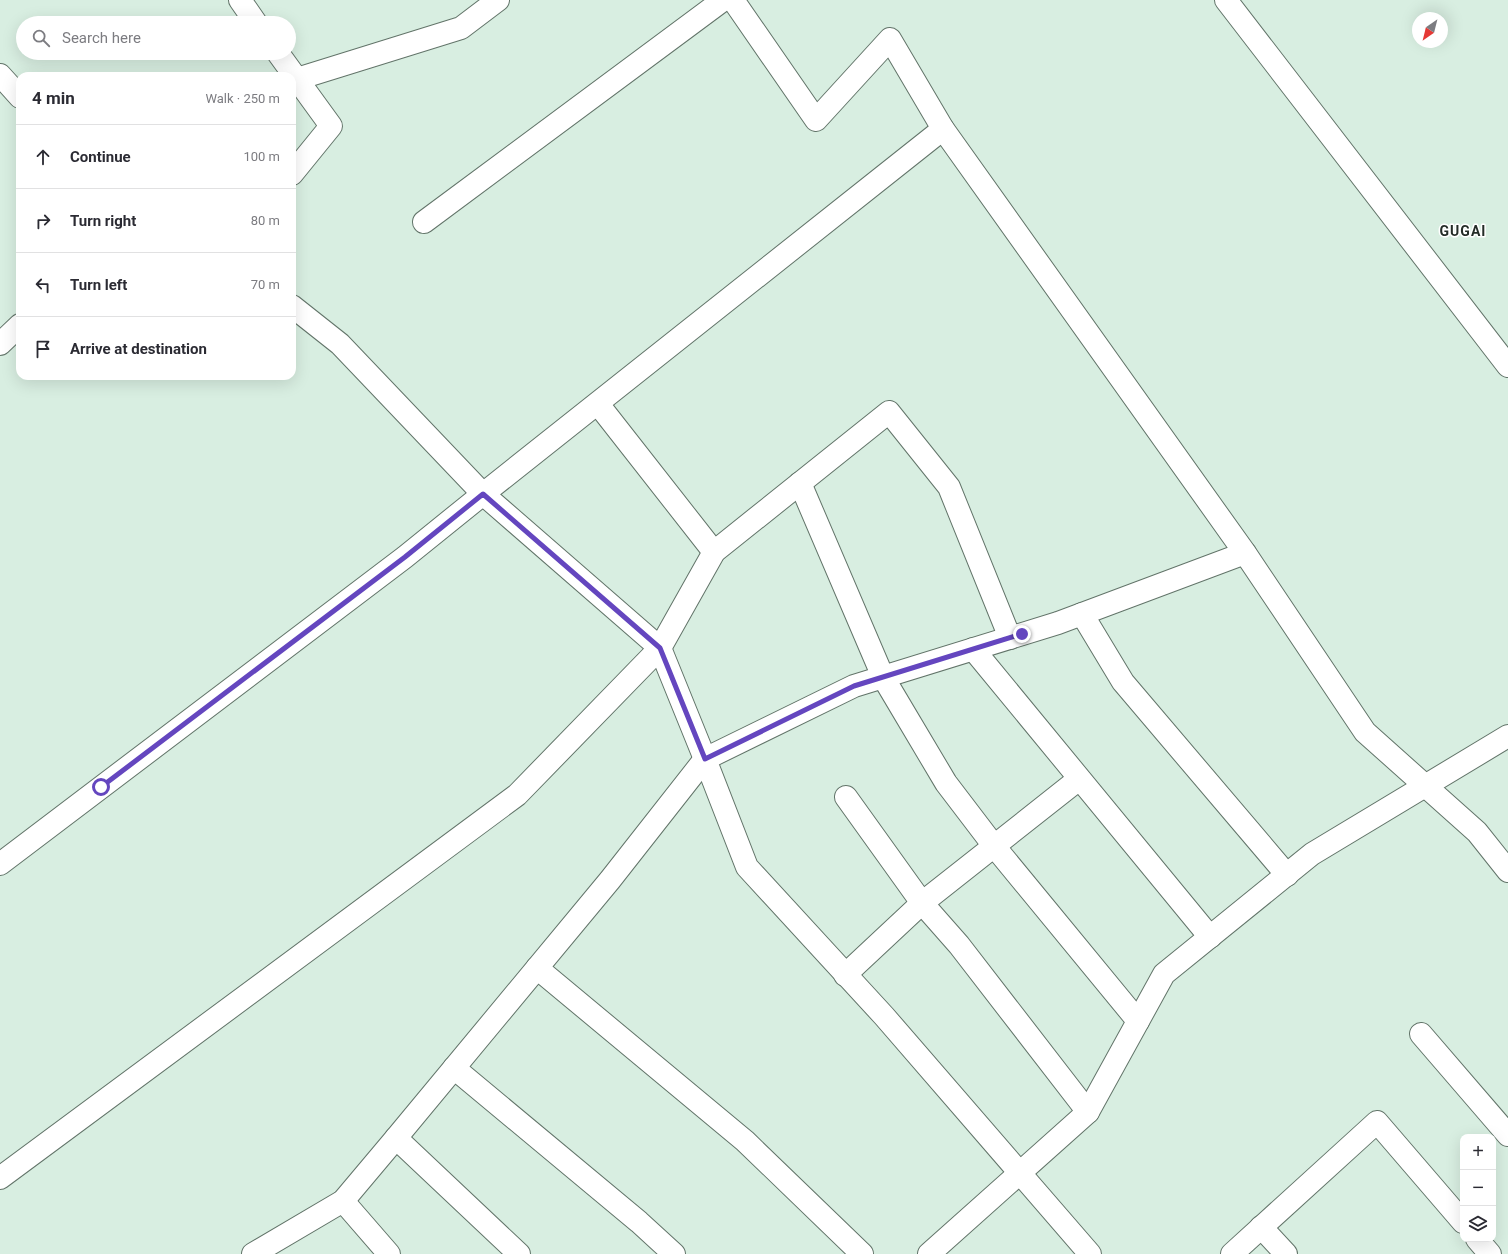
<!DOCTYPE html>
<html lang="en">
<head>
<meta charset="utf-8">
<style>
	:root { --surface:#fff; --page:#f2f2f3; --text:#2b2b33; --muted:#7c7c81; --line:#e1e1e2 }
	body { margin:0; font-family:Roboto,sans-serif; background:var(--page); color:var(--text) }
	.controls { position:absolute; right:12px; bottom:12px; display:grid; overflow:hidden; border-radius:8px; box-shadow:0 4px 16px #0002 }
	.controls button { width:36px; height:36px; display:grid; place-items:center; padding:0; border:0; border-bottom:1px solid var(--line); background:var(--surface); color:var(--text); font:20px sans-serif }
	.compass { position:absolute; left:1412px; top:12px; width:36px; height:36px; border-radius:50%; background:var(--surface); box-shadow:0 4px 16px #0002; rotate:215deg }
	.stop { position:absolute; width:12px; height:12px; margin:-9px; border:3px solid #6446bf; border-radius:50%; background:#fff }
	.stop.end { background:#6446bf; border-color:#fff; box-shadow:0 1px 4px #0008 }
	.list { margin:0; padding:0; list-style:none }
	h2 { display:flex; justify-content:space-between; align-items:center; height:52px; margin:0; padding:0 16px; font-size:17px }
	h2 small { font-size:13px; font-weight:400; color:var(--muted) }
	.list li { display:grid; grid-template-columns:26px 1fr auto; gap:12px; align-items:center; box-sizing:border-box; height:64px; padding:0 16px; border-top:1px solid var(--line) }
	.list b { display:block; font-size:15px; white-space:nowrap }
	.list em { font-size:13px; font-style:normal; color:var(--muted) }
	.icon { flex:none; width:22px; height:22px; fill:none; stroke:currentColor; stroke-width:2; stroke-linecap:round; stroke-linejoin:round }
	.map { position:relative; flex:none; width:1508px; height:1254px; overflow:hidden }
	.search { position:absolute; background:var(--surface); box-shadow:0 4px 16px #0002; left:16px; top:16px; width:280px; height:44px; display:flex; align-items:center; gap:10px; box-sizing:border-box; padding:0 14px; border-radius:22px; color:var(--muted); font-size:15px }
	.panel { position:absolute; background:var(--surface); box-shadow:0 4px 16px #0002; left:16px; top:72px; width:280px; height:308px; border-radius:12px }
	.map>svg:first-child { display:block }
	.lines { fill:none; stroke-linecap:round; stroke-linejoin:round }
	.street-casing { stroke:#627469; stroke-width:24 }
	.street { stroke:#fff; stroke-width:22 }
	.route { stroke:#6446bf; stroke-width:5 }
	.labels { text-anchor:middle; stroke-width:3; stroke-linejoin:round; paint-order:stroke }
	.district-label { font-size:14px; font-weight:bold; letter-spacing:1px; fill:#242c27; stroke:#fff }
</style>
</head>
<body>
<div class="map">
<svg width="1508" height="1254" viewBox="0 0 1508 1254">
	<rect width="100%" height="100%" fill="#d8eee1"/>
	<g class="lines">
		<g class="street-casing">
			<g id="street">
				<path d="M240,0L256,23"/>
				<path d="M733,0L816,120L890,39L943,129L1245,553L1365,732L1477,832L1508,871"/>
				<path d="M1226,0L1508,366"/>
				<path d="M278,53L331,126L292,174"/>
				<path d="M0,75L20,97"/>
				<path d="M292,84L297,79L461,28L498,0"/>
				<path d="M424,222L723,0"/>
				<path d="M292,306L340,344L483,494L660,648L705,759L747,867L884,1016L1090,1254"/>
				<path d="M0,344L20,325"/>
				<path d="M598,404L714,552"/>
				<path d="M800,483L883,677L946,783L994,846L1138,1021"/>
				<path d="M1082,614L1123,682L1287,875"/>
				<path d="M973,649L1210,937"/>
				<path d="M846,797L922,903L959,945L1088,1112"/>
				<path d="M0,864L405,557L483,494L943,129"/>
				<path d="M537,968L745,1141L862,1254"/>
				<path d="M845,975L922,903L1079,779"/>
				<path d="M1421,1034L1508,1135"/>
				<path d="M454,1068L639,1222L674,1254"/>
				<path d="M396,1138L519,1254"/>
				<path d="M0,1178L517,795L660,648L714,552L889,412L949,487L1010,638"/>
				<path d="M343,1201L389,1254"/>
				<path d="M1261,1227L1286,1254"/>
				<path d="M1477,1239L1490,1254"/>
				<path d="M253,1254L343,1201L396,1138L610,880L705,759L854,686L1058,623L1245,553"/>
				<path d="M929,1254L1088,1112L1164,974L1312,854L1508,736"/>
				<path d="M1232,1254L1377,1122L1463,1222"/>
			</g>
		</g>
		<use href="#street" class="street"/>
	</g>
	<g class="lines">
		<path class="route" d="M101,787L405,557L483,494L660,648L705,759L854,686L1022,634"/>
	</g>
	<g class="labels">
		<g class="district-label">
			<text x="1463" y="236">GUGAI</text>
		</g>
	</g>
</svg>
<div class="controls">
<button>+</button>
<button>−</button>
<button><svg class="icon" aria-label="layers" viewBox="0 0 24 24"><path d="M12 4l9 5-9 5-9-5zM3 14l9 5 9-5"/></svg></button>
</div>
<svg class="compass" viewBox="-18 -18 36 36"><path d="M0-13l5 13h-10z" fill="#e53935"/><path d="M0 13l5-13h-10z" fill="#7c7c81"/></svg>
<div class="stop" style="left:101px;top:787px"></div>
<div class="stop end" style="left:1022px;top:634px"></div>
<div class="search"><svg class="icon" aria-label="search" viewBox="0 0 24 24"><circle cx="10" cy="10" r="6"/><path d="M15 15l6 6"/></svg>Search here</div>
<section class="panel">
<h2>4 min<small>Walk · 250 m</small></h2>
<ul class="list">
<li><svg class="icon" aria-label="ahead" viewBox="0 0 24 24"><path d="M12 20V5M6 11l6-6 6 6"/></svg><div><b>Continue</b></div><em>100 m</em></li>
<li><svg class="icon" aria-label="right" viewBox="0 0 24 24"><path d="M7 20v-9h11M14 6l5 5-5 5"/></svg><div><b>Turn right</b></div><em>80 m</em></li>
<li><svg class="icon" aria-label="left" viewBox="0 0 24 24"><path d="M17 20v-9H6M10 6l-5 5 5 5"/></svg><div><b>Turn left</b></div><em>70 m</em></li>
<li><svg class="icon" aria-label="arrive" viewBox="0 0 24 24"><path d="M6 21V4h12l-3 4 3 4H6"/></svg><div><b>Arrive at destination</b></div></li>
</ul>
</section>
</div>
</body>
</html>
